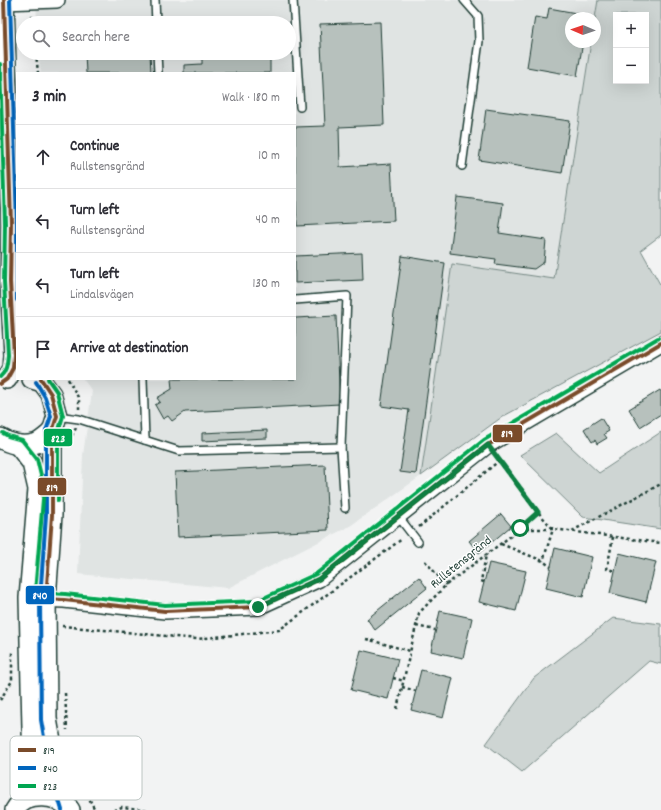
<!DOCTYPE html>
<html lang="en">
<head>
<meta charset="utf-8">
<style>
	:root { --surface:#fff; --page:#f2f2f3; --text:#2b2b33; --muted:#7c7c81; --line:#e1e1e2 }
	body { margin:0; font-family:Dekko,sans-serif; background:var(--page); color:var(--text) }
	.controls { position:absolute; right:12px; top:12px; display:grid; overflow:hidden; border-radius:0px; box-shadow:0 4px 16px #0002 }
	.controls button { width:36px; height:36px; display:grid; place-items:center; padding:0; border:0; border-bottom:1px solid var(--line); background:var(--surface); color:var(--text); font:20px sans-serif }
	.compass { position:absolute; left:565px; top:12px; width:36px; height:36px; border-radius:50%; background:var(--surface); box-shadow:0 4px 16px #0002; rotate:272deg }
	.stop { position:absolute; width:12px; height:12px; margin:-9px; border:3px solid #0b8043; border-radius:50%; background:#fff }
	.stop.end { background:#0b8043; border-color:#fff; box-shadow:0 1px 4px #0008 }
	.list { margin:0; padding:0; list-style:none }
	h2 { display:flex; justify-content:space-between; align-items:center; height:52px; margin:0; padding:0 16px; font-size:17px }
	h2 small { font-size:13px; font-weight:400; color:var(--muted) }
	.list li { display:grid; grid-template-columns:26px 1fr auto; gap:12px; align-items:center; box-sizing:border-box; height:64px; padding:0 16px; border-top:1px solid var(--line) }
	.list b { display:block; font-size:15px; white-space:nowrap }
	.list p { margin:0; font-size:13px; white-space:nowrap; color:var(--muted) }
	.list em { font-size:13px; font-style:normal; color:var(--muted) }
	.icon { flex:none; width:22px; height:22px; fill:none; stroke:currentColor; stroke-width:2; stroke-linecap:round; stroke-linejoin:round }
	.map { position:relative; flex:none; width:661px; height:810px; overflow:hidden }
	.search { position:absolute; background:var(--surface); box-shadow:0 4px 16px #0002; left:16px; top:16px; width:280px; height:44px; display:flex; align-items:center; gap:10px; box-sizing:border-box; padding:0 14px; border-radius:22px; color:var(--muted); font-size:15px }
	.panel { position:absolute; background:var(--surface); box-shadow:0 4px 16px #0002; left:16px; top:72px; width:280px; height:308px; border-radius:0px }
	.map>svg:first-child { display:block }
	.built { fill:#e0e4e3 }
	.green { fill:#ced5d3; stroke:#768984; fill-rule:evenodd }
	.building { fill:#b7c1bd; stroke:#1f3d34 }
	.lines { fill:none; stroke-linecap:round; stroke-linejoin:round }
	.service-casing { stroke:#1f3d34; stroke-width:10 }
	.minor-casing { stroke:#1f3d34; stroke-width:18 }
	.tertiary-casing { stroke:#1f3d34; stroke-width:22 }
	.path { stroke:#1f3d34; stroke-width:2.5; stroke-dasharray:3 3; stroke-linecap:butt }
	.service { stroke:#fff; stroke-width:7 }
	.minor { stroke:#fff; stroke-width:15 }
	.tertiary { stroke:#fff; stroke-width:19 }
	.bus-1-casing { stroke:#fff; stroke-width:7 }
	.bus-2-casing { stroke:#fff; stroke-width:7 }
	.bus-3-casing { stroke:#fff; stroke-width:7 }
	.bus-1 { stroke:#7a4b2a; stroke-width:4 }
	.bus-2 { stroke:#0065bd; stroke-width:4 }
	.bus-3 { stroke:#00a651; stroke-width:4 }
	.route { stroke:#0b8043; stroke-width:5 }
	.labels { text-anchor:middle; stroke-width:3; stroke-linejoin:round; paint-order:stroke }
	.street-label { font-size:13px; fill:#1f3d34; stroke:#fff }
	.key { fill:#fff; stroke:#bcc5c2; stroke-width:1 }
	.key-label { font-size:11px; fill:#1f3d34 }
	.line-badge { stroke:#fff; stroke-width:1.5 }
	.badge-label { font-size:11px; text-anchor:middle; font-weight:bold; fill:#fff }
</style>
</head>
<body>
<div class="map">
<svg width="661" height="810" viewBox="0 0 661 810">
	<rect width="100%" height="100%" fill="#f2f3f3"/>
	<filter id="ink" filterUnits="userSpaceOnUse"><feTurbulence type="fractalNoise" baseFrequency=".025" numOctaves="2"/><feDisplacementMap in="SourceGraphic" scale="8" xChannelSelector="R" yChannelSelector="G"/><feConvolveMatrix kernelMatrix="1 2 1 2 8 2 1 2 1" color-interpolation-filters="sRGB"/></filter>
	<g filter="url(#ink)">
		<path class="built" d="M36,0H598L595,18H571V42H591L554,279L452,264L421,476L350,526L228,588L78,574L83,455L92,391L83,379H295V73H41L38,53H289V23H37Z"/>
		<g class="green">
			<path d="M598,0H661V235L641,250L661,286V331L502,417L421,476L452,264L554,279L591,42H595V18ZM616,15H646V81H616Z"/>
			<path d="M661,432V529L583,517L520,455L556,433L599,473Z"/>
			<path d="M613,618L661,624V664L649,661L522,772L486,744L534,678Z"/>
		</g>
		<g class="building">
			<path d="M549,8L587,15V18H571V42H583L577,76L527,67L535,17L547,19Z"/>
			<path d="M380,22L384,125L339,127L340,167L391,164L394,221L297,226L295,176V127L325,126L320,24Z"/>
			<path d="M85,53H150L151,73H86Z"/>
			<path d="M202,53H270V73H184V65L202,64Z"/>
			<path d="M486,109L570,121L562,173L479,160Z"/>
			<path d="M457,197L503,203L499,233L546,240L544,262L534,269L495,264L496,259L450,253Z"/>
			<path d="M362,253L363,280L295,283V256Z"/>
			<path d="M402,256L445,263L416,474L400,472L409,410L381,406Z"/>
			<path d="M336,316L340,404L185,412L172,421L168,416L163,419L155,405L160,402L157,398L172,389L171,379H295V318Z"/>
			<path d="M660,390L661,392V414L640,427L629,409Z"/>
			<path d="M601,418L609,431L604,434L607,438L597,444L595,440L592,442L584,429Z"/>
			<path d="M267,430V438L202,441V433Z"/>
			<path d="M325,465L328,530L178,537L175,472Z"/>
			<path d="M501,514L511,526L479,553L469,541Z"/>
			<path d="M555,548L592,557L583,597L546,588Z"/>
			<path d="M619,553L656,562L646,602L610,593Z"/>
			<path d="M489,563L526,571L516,611L479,602Z"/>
			<path d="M419,577L427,588L375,630L367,619Z"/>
			<path d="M440,611L472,618L463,658L431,651Z"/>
			<path d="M361,650L398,659L388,699L351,690Z"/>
			<path d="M421,670L453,678L443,718L411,710Z"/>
		</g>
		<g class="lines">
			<g class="service-casing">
				<g id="service">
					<path d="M155,0L156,23"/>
					<path d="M293,0L300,107"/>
					<path d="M157,53L158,73"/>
					<path d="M462,166L479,41L478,16L464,0"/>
					<path d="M295,300L347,296L341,447L345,508"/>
					<path d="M143,379L145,440"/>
					<path d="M57,416L79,419L179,451L341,447"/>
					<path d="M398,516L418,542"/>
				</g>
			</g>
			<g class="minor-casing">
				<g id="minor">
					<path d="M4,2L57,0"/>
					<path d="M35,599L64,600L165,611L258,607L319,579L488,445L661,343"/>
				</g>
			</g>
			<g class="tertiary-casing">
				<g id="tertiary">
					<path d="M4,0L11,224L10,282L14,355L13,368L7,379"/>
					<path d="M32,379L42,382L51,394L57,416L52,432V515L46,599L47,719L56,770L67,806"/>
					<path d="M0,438C9,444 22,447 34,444C40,443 47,436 52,432"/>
					<path d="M18,445L32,463L38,489L29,598L33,772L26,799"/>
					<path d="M15,810C25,792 58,793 70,810"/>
				</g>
			</g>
			<g class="path">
				<path d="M31,16L32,23"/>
				<path d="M36,53L38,73"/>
				<path d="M68,379L79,399V409"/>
				<path d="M69,441L76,428"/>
				<path d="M499,460L538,512L553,529L661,543"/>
				<path d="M419,527L500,460"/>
				<path d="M520,529H553L543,561"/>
				<path d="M572,531L661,484"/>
				<path d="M613,537L607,569L615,571"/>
				<path d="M501,544L543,561L551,567"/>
				<path d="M425,561L446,585"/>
				<path d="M484,582L481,581L486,555"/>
				<path d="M62,626L197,639L279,630L402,539"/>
				<path d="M416,626L435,630"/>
				<path d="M366,639L410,651"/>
				<path d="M393,678L404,681"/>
				<path d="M402,687L416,691"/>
				<path d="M65,693L67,730"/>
				<path d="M0,700L12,681V650"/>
				<path d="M397,709L419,613L446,585L520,529L538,512"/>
				<path d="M76,773L95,810"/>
				<path d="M114,810L122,807L149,810"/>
			</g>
			<use href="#service" class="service"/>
			<use href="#minor" class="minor"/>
			<use href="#tertiary" class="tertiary"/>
			<g class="bus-1-casing">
				<g id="bus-1">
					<path d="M41,379L51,394L57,416L52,432V515L46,599"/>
					<path d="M0,384L7,379L13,368L14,355L10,282L11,224L4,0"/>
					<path d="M29,598L64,600L165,611L258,607L319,579L488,445L661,343"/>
				</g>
			</g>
			<g class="bus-2-casing">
				<g id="bus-2">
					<path d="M10,0L17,224V300"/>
					<path d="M36,382L45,397L51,416L46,431V515L40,599L41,720L50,771L62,810"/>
				</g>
			</g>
			<g class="bus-3-casing">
				<g id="bus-3">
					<path d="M0,64L5,224L4,282L8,355C7,363 7,371 0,377"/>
					<path d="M48,379L57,392L63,416L58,433V501"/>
					<path d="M3,433L8,436L22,440L37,459L44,488L35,592L65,594L165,605L257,601L316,574L484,440L658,338"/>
				</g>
			</g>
			<use href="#bus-1" class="bus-1"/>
			<use href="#bus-2" class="bus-2"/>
			<use href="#bus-3" class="bus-3"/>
		</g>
	</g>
	<g class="lines" filter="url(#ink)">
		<path class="route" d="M258,607L319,579L488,445L538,512L520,528"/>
	</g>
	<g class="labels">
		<g class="street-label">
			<text transform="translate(460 561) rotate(-39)" y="5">Rullstensgränd</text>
		</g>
	</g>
	<rect x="10" y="736" width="132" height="64" rx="6" class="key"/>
	<rect x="18" y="748" width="18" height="4" fill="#7a4b2a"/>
	<rect x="18" y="766" width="18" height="4" fill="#0065bd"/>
	<rect x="18" y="784" width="18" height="4" fill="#00a651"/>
	<g class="key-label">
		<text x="43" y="754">819</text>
		<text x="43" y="772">840</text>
		<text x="43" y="790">823</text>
	</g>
	<g class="line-badge">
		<rect x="492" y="424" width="31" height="19" rx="4" fill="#7a4b2a"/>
		<rect x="43" y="428" width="30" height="19" rx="4" fill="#00a651"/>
		<rect x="37" y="477" width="30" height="19" rx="4" fill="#7a4b2a"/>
		<rect x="25" y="585" width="30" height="20" rx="4" fill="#0065bd"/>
	</g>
	<g class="badge-label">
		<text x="507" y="437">819</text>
		<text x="58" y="442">823</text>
		<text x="52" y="491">819</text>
		<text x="40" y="599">840</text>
	</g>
</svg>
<div class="controls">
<button>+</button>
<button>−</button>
</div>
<svg class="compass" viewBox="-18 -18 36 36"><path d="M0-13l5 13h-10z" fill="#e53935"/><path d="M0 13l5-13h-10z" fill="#7c7c81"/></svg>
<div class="stop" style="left:520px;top:528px"></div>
<div class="stop end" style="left:258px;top:607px"></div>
<div class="search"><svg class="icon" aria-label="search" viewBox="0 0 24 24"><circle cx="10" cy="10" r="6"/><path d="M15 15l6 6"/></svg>Search here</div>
<section class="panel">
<h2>3 min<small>Walk · 180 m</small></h2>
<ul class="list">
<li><svg class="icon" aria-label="ahead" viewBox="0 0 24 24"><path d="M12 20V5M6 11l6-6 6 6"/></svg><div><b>Continue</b><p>Rullstensgränd</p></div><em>10 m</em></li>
<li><svg class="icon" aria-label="left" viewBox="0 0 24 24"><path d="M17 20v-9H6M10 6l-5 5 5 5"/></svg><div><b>Turn left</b><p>Rullstensgränd</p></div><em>40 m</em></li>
<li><svg class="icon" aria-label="left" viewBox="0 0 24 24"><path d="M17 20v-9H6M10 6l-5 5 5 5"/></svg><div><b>Turn left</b><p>Lindalsvägen</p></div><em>130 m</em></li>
<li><svg class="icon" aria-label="arrive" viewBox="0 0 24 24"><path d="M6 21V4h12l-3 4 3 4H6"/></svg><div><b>Arrive at destination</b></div></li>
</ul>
</section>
</div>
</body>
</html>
